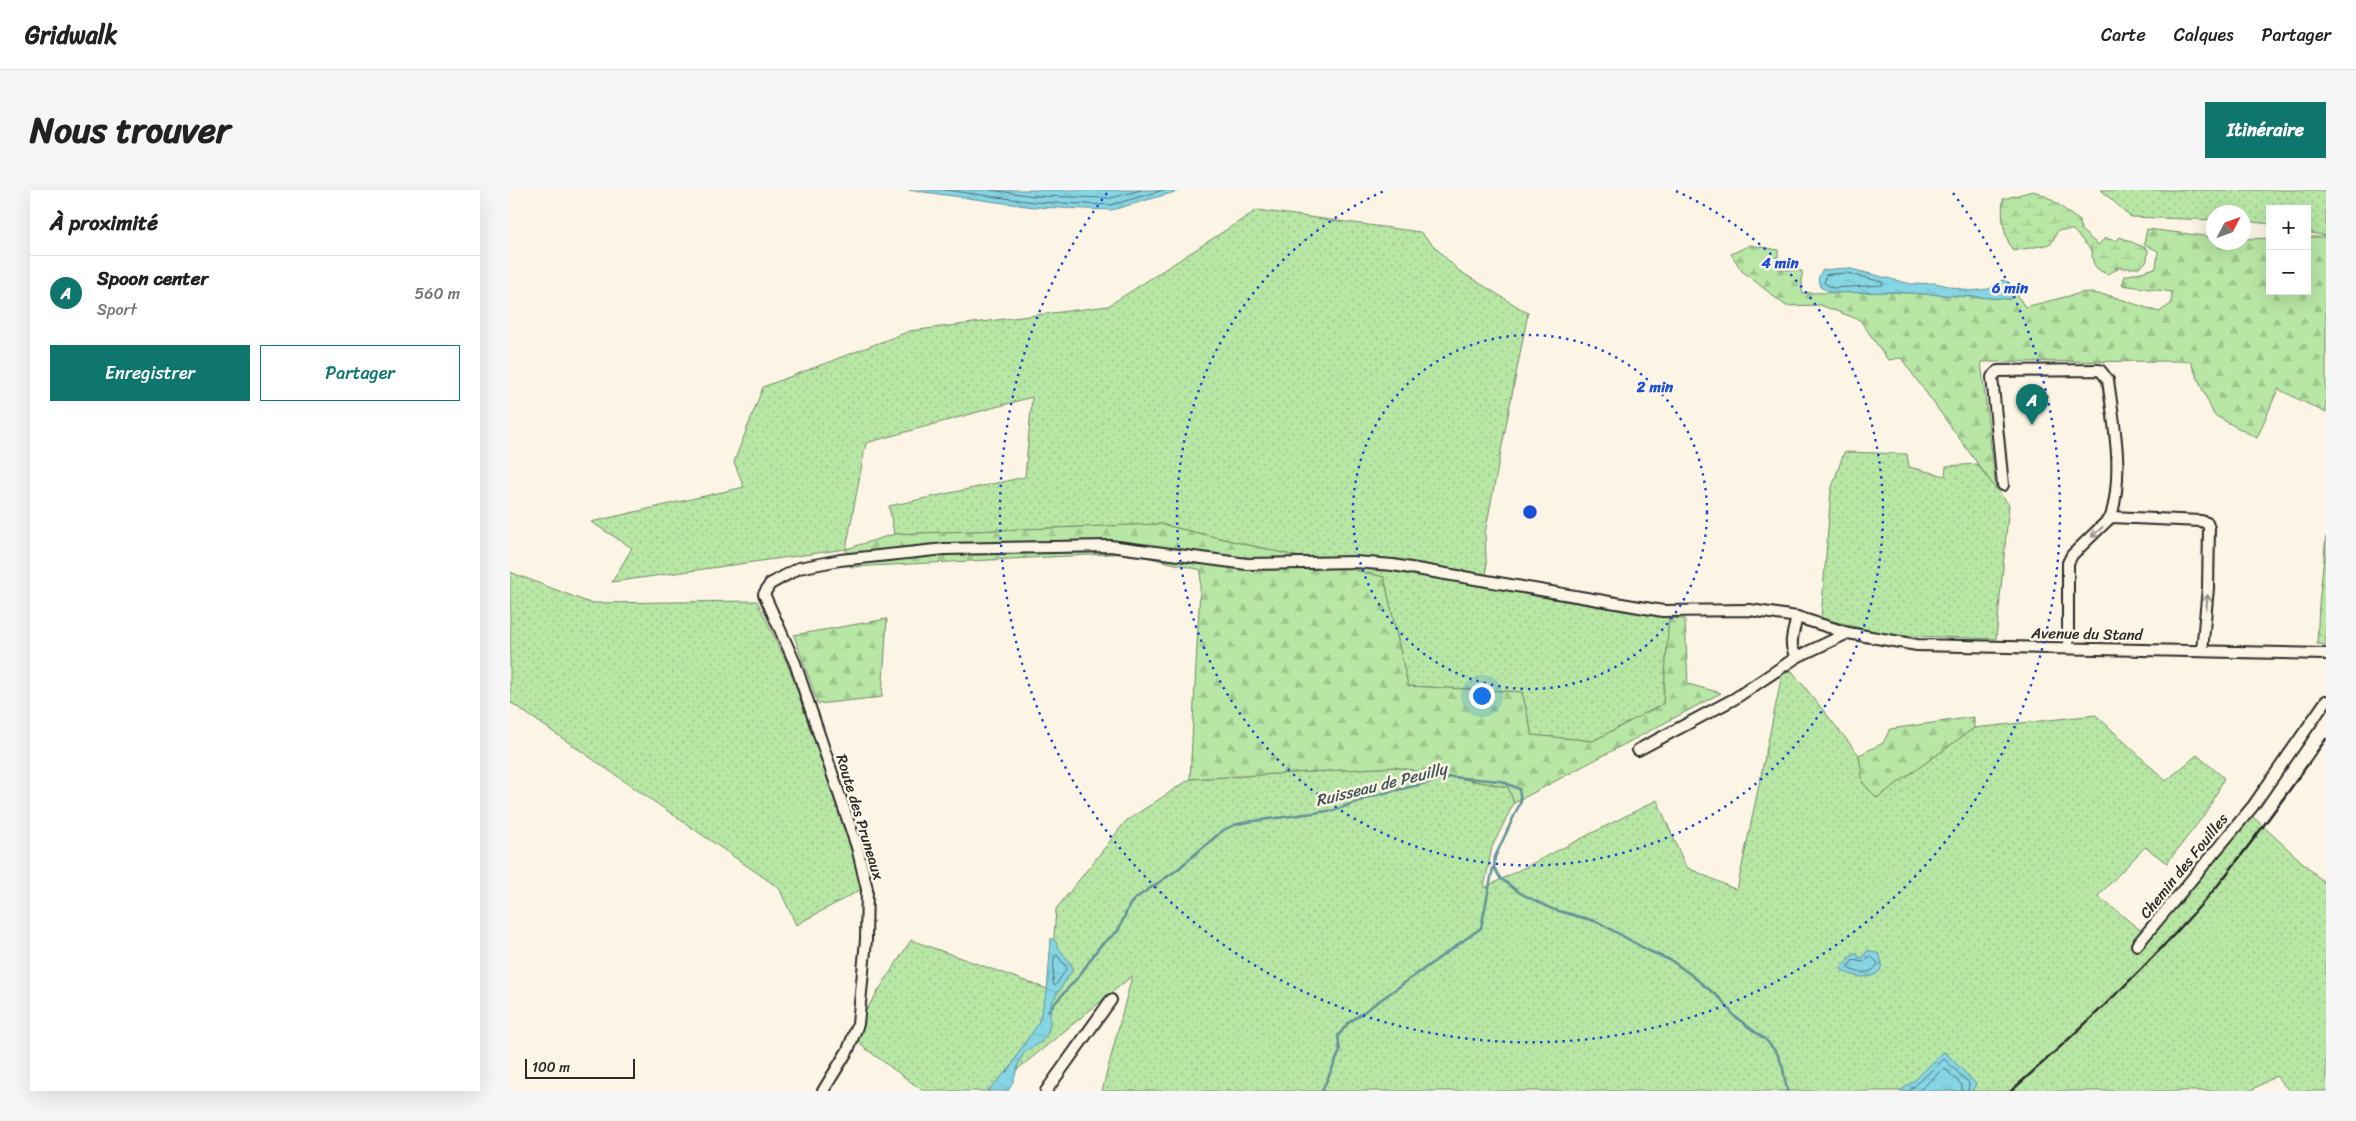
<!DOCTYPE html>
<html lang="fr">
<head>
<meta charset="utf-8">
<style>
	:root { --surface:#fff; --page:#f6f6f6; --text:#222; --muted:#767676; --line:#e0e0e0; --accent:#0f766e }
	body { margin:0; font-family:Sriracha,sans-serif; background:var(--page); color:var(--text) }
	.controls { position:absolute; right:15px; top:15px; display:grid; overflow:hidden; border-radius:0px; box-shadow:0 5px 20px #0002 }
	.controls button { width:45px; height:45px; display:grid; place-items:center; padding:0; border:0; border-bottom:1px solid var(--line); background:var(--surface); color:var(--text); font:25px sans-serif }
	.compass { position:absolute; left:1696px; top:15px; width:45px; height:45px; border-radius:50%; background:var(--surface); box-shadow:0 5px 20px #0002; rotate:49deg }
	.scale { position:absolute; left:15px; bottom:12px; width:110px; box-sizing:border-box; padding-left:5px; border:2px solid #2b2b2b; border-top:0; font-size:14px; line-height:18px; white-space:nowrap; color:#2b2b2b; -webkit-text-stroke:4px #fcf5e5; paint-order:stroke }
	.you { position:absolute; left:971px; top:505px; width:18px; height:18px; margin:-12px; border:4px solid #fff; border-radius:50%; background:#1a73e8; box-shadow:0 0 0 8px #1a73e833 }
	.badge { display:grid; place-items:center; width:32px; height:32px; border-radius:50%; background:var(--accent); color:#fff; font-size:16px; font-weight:700 }
	.pin { position:absolute; translate:-50% -41px; filter:drop-shadow(0 1px 2px #0008) }
	.pin::after { content:''; position:absolute; top:26px; width:18px; height:15px; background:inherit; clip-path:polygon(0 0,100% 0,50% 100%) }
	.list { margin:0; padding:0; list-style:none }
	h2 { display:flex; justify-content:space-between; align-items:center; height:65px; margin:0; padding:0 20px; font-size:21px }
	h2 small { font-size:16px; font-weight:400; color:var(--muted) }
	.list li { display:grid; grid-template-columns:32px 1fr auto; gap:15px; align-items:center; box-sizing:border-box; height:75px; padding:0 20px; border-top:1px solid var(--line) }
	.list b { display:block; font-size:19px; white-space:nowrap }
	.list p { margin:0; font-size:16px; white-space:nowrap; color:var(--muted) }
	.list em { font-size:16px; font-style:normal; color:var(--muted) }
	.actions { display:flex; gap:10px; padding:15px 20px }
	.actions a { flex:1; padding:11px 0; border:1px solid var(--accent); border-radius:0px; text-align:center; font-size:18px; color:var(--accent) }
	.actions .main { background:var(--accent); color:#fff }
	.map { position:relative; flex:none; width:1816px; height:901px; overflow:hidden; border-radius:0px }
	header { display:flex; align-items:center; gap:30px; box-sizing:border-box; height:70px; padding:0 25px; background:var(--surface); border-bottom:1px solid var(--line) }
	header strong { font-size:24px }
	nav { display:flex; gap:28px; margin-inline-start:auto; font-size:18px }
	.intro { display:flex; align-items:center; justify-content:space-between; box-sizing:border-box; height:120px; padding:0 30px }
	h1 { margin:0; font-size:35px }
	.button { padding:12px 22px; border-radius:0px; background:var(--accent); color:#fff; font-size:18px; font-weight:700 }
	main { display:flex; gap:30px; padding:0 30px }
	aside { flex:1; background:var(--surface); border-radius:0px; box-shadow:0 5px 20px #0002 }
	.map>svg:first-child { display:block }
	.grass { fill:url(#grass-dots); stroke:#718868 }
	.forest { fill:url(#forest-firs); stroke:#718868 }
	.wetland { fill:url(#wetland-marsh); stroke:#718868 }
	.water { fill:url(#water-ripples); stroke:#62919a }
	.lines { fill:none; stroke-linecap:round; stroke-linejoin:round }
	.shore { stroke:#4f6f75; stroke-width:1 }
	.stream { stroke:#62919a; stroke-width:2.5 }
	.minor-casing { stroke:#2b2b2b; stroke-width:14 }
	.minor { stroke:#fcf5e5; stroke-width:10 }
	.rail { stroke:#2b2b2b; stroke-width:2.5 }
	.oneway { stroke:#949088 }
	.ring { fill:none; stroke:#1d4ed8; stroke-width:2.5; stroke-dasharray:2.5 5 }
	.labels { text-anchor:middle; stroke-width:5; stroke-linejoin:round; paint-order:stroke }
	.street-label { font-size:15px; fill:#2b2b2b; stroke:#fcf5e5 }
	.water-label { font-size:16px; font-style:italic; fill:#425659; stroke:#fcf5e5 }
	.centre { fill:#1d4ed8; stroke:#fcf5e5; stroke-width:2.5 }
	.ring-label { font-size:15px; text-anchor:middle; font-weight:bold; fill:#1d4ed8; stroke:#fcf5e5; stroke-width:5; stroke-linejoin:round; paint-order:stroke }
</style>
</head>
<body>
<header>
<strong>Gridwalk</strong>
<nav><a>Carte</a><a>Calques</a><a>Partager</a></nav>
</header>
<div class="intro"><h1>Nous trouver</h1><a class="button">Itinéraire</a></div>
<main>
<aside>
<h2>À proximité<small></small></h2>
<ul class="list">
<li><span class="badge">A</span><div><b>Spoon center</b><p>Sport</p></div><em>560 m</em></li>
</ul>
<div class="actions"><a class="main">Enregistrer</a><a>Partager</a></div>
</aside>
<div class="map">
<svg width="1816" height="901" viewBox="0 0 1816 901">
	<defs>
		<pattern id="grass-dots" width="8" height="8" patternUnits="userSpaceOnUse" patternTransform="scale(1.25)"><rect width="8" height="8" fill="#b7e6a5"/><path d="M2 2h.1M6 6h.1" fill="none" stroke="#9ec58e" stroke-width="1.8" stroke-linecap="round"/></pattern>
		<pattern id="forest-firs" width="22" height="20" patternUnits="userSpaceOnUse" patternTransform="scale(1.25)"><rect width="22" height="20" fill="#b7e6a5"/><path d="M5 1l3.5 6h-7zM16 11l3.5 6h-7z" fill="#9ec58e"/></pattern>
		<pattern id="wetland-marsh" width="20" height="14" patternUnits="userSpaceOnUse" patternTransform="scale(1.25)"><rect width="20" height="14" fill="#b7e6a5"/><path d="M1 5h8M5 5V1M11 12h8M15 12V8" fill="none" stroke="#9ec58e"/></pattern>
		<pattern id="water-ripples" width="26" height="14" patternUnits="userSpaceOnUse" patternTransform="scale(1.25)"><rect width="26" height="14" fill="#86d5e4"/><path d="M2 4q2-2 4 0t4 0M15 11q2-2 4 0t4 0" fill="none" stroke="#74b7c4"/></pattern>
	</defs>
	<rect width="100%" height="100%" fill="#fcf5e5"/>
	<filter id="ink" filterUnits="userSpaceOnUse"><feTurbulence type="fractalNoise" baseFrequency=".02" numOctaves="2"/><feDisplacementMap in="SourceGraphic" scale="10" xChannelSelector="R" yChannelSelector="G"/><feConvolveMatrix kernelMatrix="1 2 1 2 8 2 1 2 1" color-interpolation-filters="sRGB"/></filter>
	<g filter="url(#ink)">
		<g class="grass">
			<path d="M1591,0H1816V46L1797,42V19H1760V34L1734,31V22H1704L1703,30L1621,27Z"/>
			<path d="M747,20L910,42L948,80L1018,123L975,343L977,391L1159,428L1153,514L1083,551L1022,545L1012,502L898,496L874,387L650,334L384,344L379,316L515,287L522,207L356,253L336,359L102,392L122,358L81,332L234,297L224,272L253,197L400,141L598,116Z"/>
			<path d="M1334,262L1397,264L1399,277L1435,286L1436,276L1467,274L1499,315L1486,449L1377,445L1311,428L1321,300Z"/>
			<path d="M0,382L80,413L247,411L282,484L354,698L286,735L269,698L0,512Z"/>
			<path d="M1281,480L1349,565L1353,593L1367,608L1464,538L1586,525L1656,591L1687,565L1714,588L1699,619L1657,673L1635,657L1588,706L1639,747L1742,626L1816,694V901H1779L1766,886L1740,901H592L622,786L481,901H413L348,853L356,820L401,750L540,800L546,719L616,631L680,589L885,577L998,597L1004,613L982,657L974,698L1147,610L1176,677L1227,700L1272,485Z"/>
		</g>
		<g class="forest">
			<path d="M1637,39L1703,47L1704,52H1734V49L1760,48V101H1797V47H1816V223L1768,199L1747,248L1704,225L1680,171L1471,172L1486,299L1391,168L1378,170L1350,130L1310,115L1276,116L1232,81L1221,64L1240,55L1268,60V79L1292,81V103L1383,102L1499,109L1506,103L1515,117L1575,102L1601,106L1649,122L1661,114L1662,102L1612,95L1615,86L1646,78L1648,61L1634,54Z"/>
			<path d="M650,334L874,387L898,496L1012,502L1022,545L1083,551L1153,514L1159,428L1175,429L1178,494L1211,503L1004,613L998,597L885,577L680,589L691,380L619,363L341,377L336,359L384,344Z"/>
			<path d="M1816,347V455L1807,454L1809,414Z"/>
			<path d="M377,429L372,507L308,514L284,445Z"/>
			<path d="M1464,527V538L1367,608L1353,593L1349,565L1373,553L1380,539Z"/>
		</g>
		<path class="wetland" d="M1523,1C1542,6 1554,21 1570,31L1571,40L1588,55L1595,48L1606,51L1610,47L1638,59L1637,71L1629,78H1605L1608,79L1597,84C1585,79 1582,75 1582,61L1563,40H1548L1541,54L1503,61C1493,43 1491,29 1493,9Z"/>
		<g class="water">
			<path d="M399,0H672L602,20L524,17Z"/>
			<path d="M1337,78L1401,94L1425,93L1460,101L1479,99L1492,90L1500,93L1506,103L1500,109L1383,102L1322,103L1310,97L1308,89L1312,80Z"/>
			<path d="M541,748L546,752C549,763 560,768 563,779L542,812C538,822 542,832 538,842C531,858 519,855 513,865C506,876 506,890 498,901H477L501,877L510,860L528,834L537,802Z"/>
			<path d="M1358,760L1369,764C1382,791 1344,792 1330,778L1340,767L1347,763L1349,768L1353,767Z"/>
			<path d="M1433,862L1436,863L1466,894L1462,901H1390L1406,889Z"/>
		</g>
		<g class="lines">
			<g class="shore">
				<path d="M435,0L524,12L601,15L654,0"/>
				<path d="M480,0L525,6L601,8L631,0"/>
				<path d="M1337,83L1372,92L1373,95L1323,98L1314,93L1316,85Z"/>
				<path d="M547,765L557,778L545,796L543,794L544,768Z"/>
				<path d="M1361,766L1368,773C1363,786 1347,783 1337,778L1343,770L1353,772Z"/>
				<path d="M1399,901L1434,869L1459,893L1458,901"/>
				<path d="M1409,901L1434,878L1452,895V901"/>
			</g>
			<g class="stream">
				<path d="M538,821L569,786L590,756L608,741L620,714L626,708L667,680L712,641L724,635L737,632L825,620L862,606L942,587L991,591L1009,599L1011,611L985,667L984,677L990,688L1010,703L1042,719L1088,732L1139,761L1162,771L1176,781L1211,809L1224,826L1256,850L1267,863L1273,878L1277,901"/>
				<path d="M812,901L830,861L828,846L837,834L971,738L983,678"/>
			</g>
			<g class="minor-casing">
				<g id="minor">
					<path d="M1493,295L1482,187L1488,181L1590,180L1598,190C1604,236 1614,281 1601,327"/>
					<path d="M1558,457V373L1562,365L1601,327L1691,331L1697,333L1699,338L1698,398L1692,461"/>
					<path d="M1287,467C1277,456 1284,441 1287,427"/>
					<path d="M1128,560L1224,509L1287,467L1338,443"/>
					<path d="M1627,755L1743,616L1816,511"/>
					<path d="M313,901L338,860L348,834L356,750L357,699L347,657L285,473L254,404L260,394L289,378L330,370L435,359L600,356L737,374L845,372L883,375L1153,421L1240,420L1287,427L1338,443L1407,455L1816,464"/>
					<path d="M536,901L601,810"/>
				</g>
			</g>
			<use href="#minor" class="minor"/>
			<path class="rail" d="M1501,901C1574,837 1646,769 1708,695C1746,648 1781,598 1816,549"/>
		</g>
		<defs><path id="oneway-shaft" d="M-6 0H5M1.5-3L5.5 0L1.5 3" fill="none" stroke-width="1.6" stroke-linecap="round" stroke-linejoin="round" transform="scale(1.25)"/></defs>
		<g class="oneway">
			<use href="#oneway-shaft" transform="translate(1587 342) rotate(137)"/>
			<use href="#oneway-shaft" transform="translate(1697 412) rotate(-84)"/>
		</g>
	</g>
	<g class="ring">
		<circle cx="1020" cy="322" r="177"/>
		<path d="M1166 1A353 353 0 1 1 874 1"/>
		<path d="M1443 3A530 530 0 1 1 597 3"/>
	</g>
	<g class="labels">
		<g class="street-label">
			<text transform="translate(1577 444) rotate(1)" y="5">Avenue du Stand</text>
			<text transform="translate(350 627) rotate(73)" y="5">Route des Pruneaux</text>
			<text transform="translate(1674 676) rotate(-51)" y="5">Chemin des Fouilles</text>
		</g>
		<g class="water-label">
			<text transform="translate(871 594) rotate(-14)" y="6">Ruisseau de Peuilly</text>
		</g>
	</g>
	<circle cx="1020" cy="322" r="8" class="centre"/>
	<g class="ring-label">
		<text x="1270" y="78">4 min</text>
		<text x="1500" y="103">6 min</text>
		<text x="1145" y="202">2 min</text>
	</g>
</svg>
<div class="controls">
<button>+</button>
<button>−</button>
</div>
<svg class="compass" viewBox="-18 -18 36 36"><path d="M0-13l5 13h-10z" fill="#e53935"/><path d="M0 13l5-13h-10z" fill="#767676"/></svg>
<div class="scale">100 m</div>
<div class="you"></div>
<div class="pin badge" style="left:1522px;top:235px">A</div>
</div>
</main>
</body>
</html>
